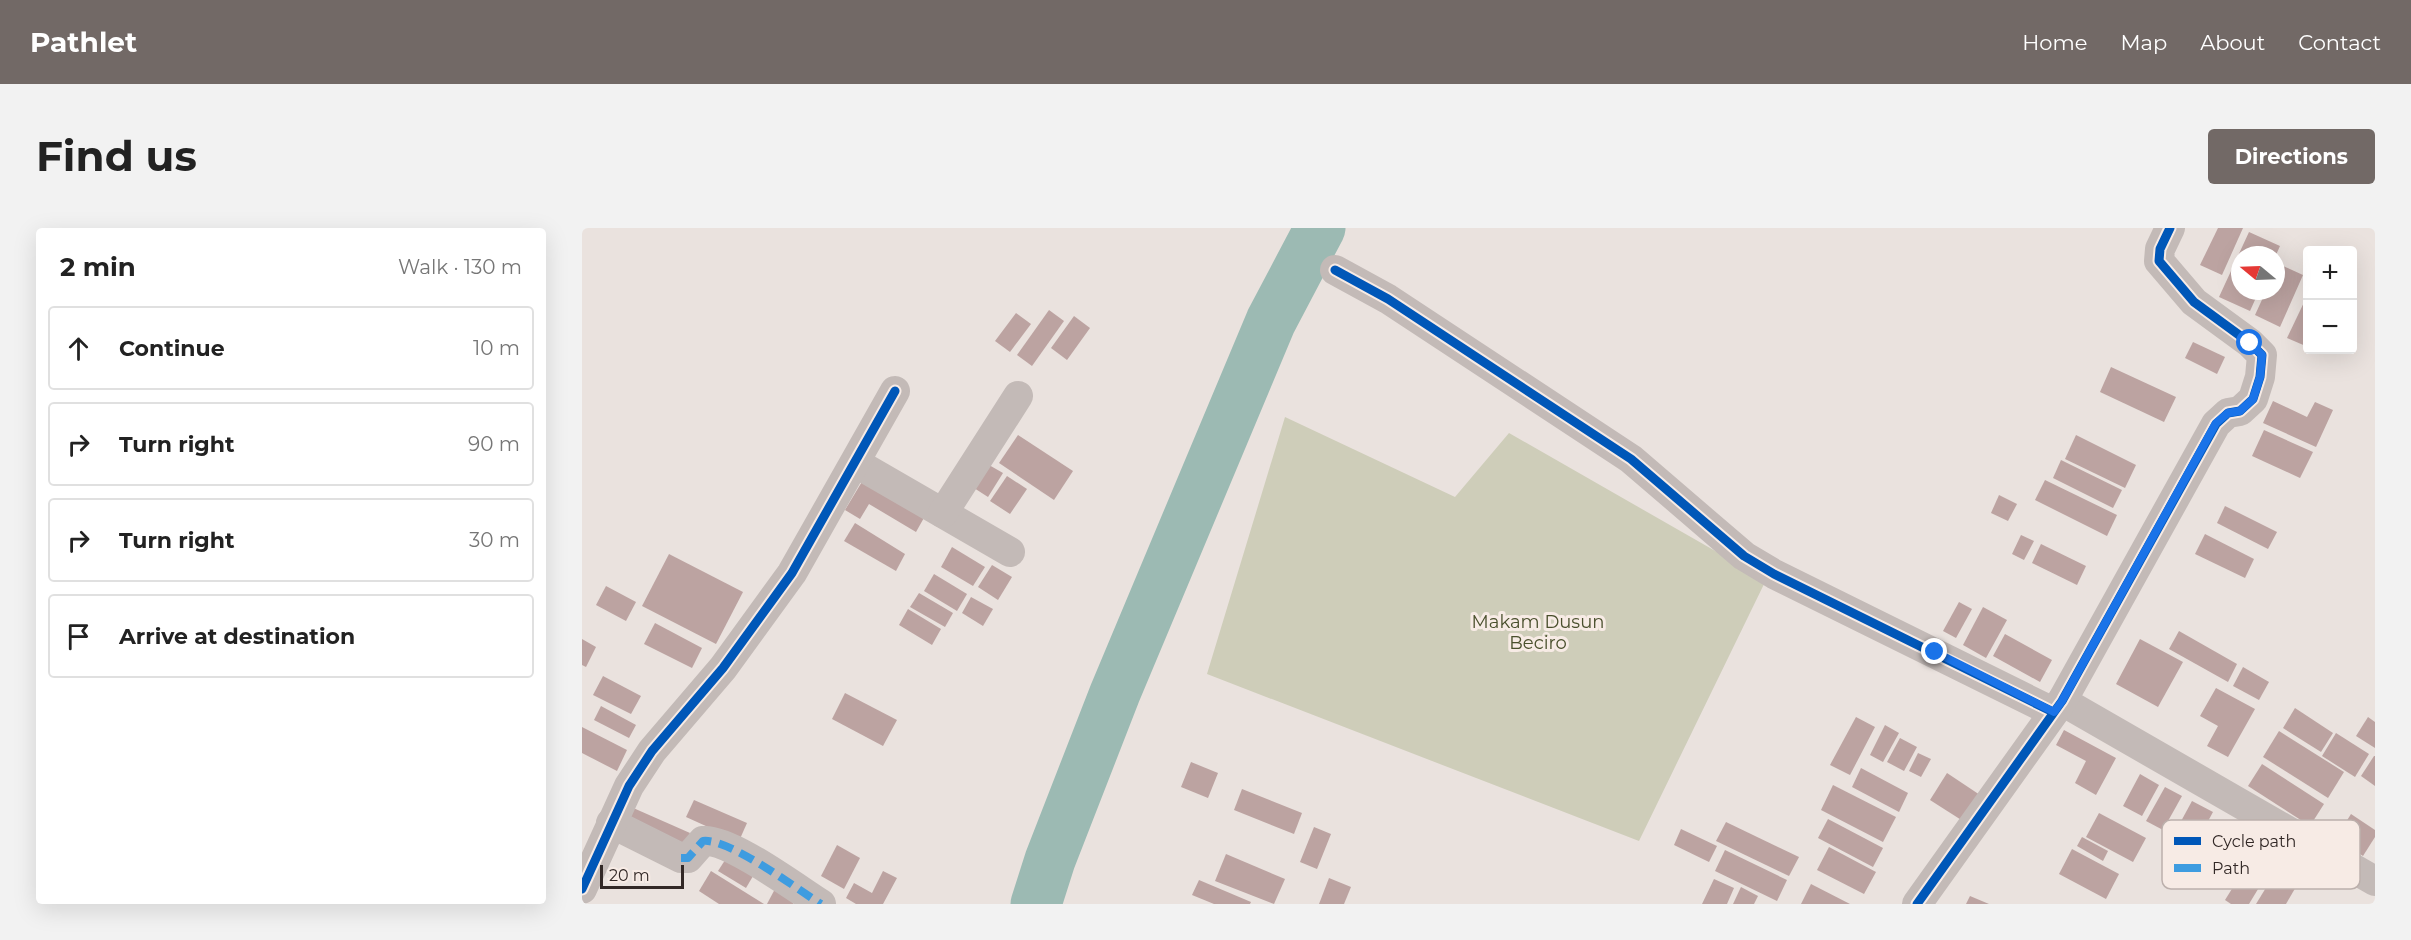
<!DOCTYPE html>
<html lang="en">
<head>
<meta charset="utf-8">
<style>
	:root { --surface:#fff; --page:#f2f2f2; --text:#222; --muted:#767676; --line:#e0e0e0; --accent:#726966 }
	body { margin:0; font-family:Montserrat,sans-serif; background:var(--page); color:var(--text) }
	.controls { position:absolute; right:18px; top:18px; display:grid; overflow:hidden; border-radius:6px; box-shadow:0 6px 24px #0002 }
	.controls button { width:54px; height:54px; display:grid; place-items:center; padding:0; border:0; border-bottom:2px solid var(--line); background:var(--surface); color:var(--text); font:30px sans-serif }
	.compass { position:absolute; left:1649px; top:18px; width:54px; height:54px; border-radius:50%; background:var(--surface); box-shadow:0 6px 24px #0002; rotate:289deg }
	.scale { position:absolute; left:18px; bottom:15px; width:84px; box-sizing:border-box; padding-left:6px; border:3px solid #322826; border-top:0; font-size:16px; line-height:21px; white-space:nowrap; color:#322826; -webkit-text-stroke:4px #f7ebe5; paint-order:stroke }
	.stop { position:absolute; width:18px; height:18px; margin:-14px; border:4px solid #1a73e8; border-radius:50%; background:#fff }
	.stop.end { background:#1a73e8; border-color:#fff; box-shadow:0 2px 6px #0008 }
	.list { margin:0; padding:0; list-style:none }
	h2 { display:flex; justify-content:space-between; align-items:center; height:78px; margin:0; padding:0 24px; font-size:26px }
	h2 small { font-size:20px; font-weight:400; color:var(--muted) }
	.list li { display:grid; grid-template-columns:39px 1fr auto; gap:18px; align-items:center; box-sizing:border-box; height:84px; margin:0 12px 12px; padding:0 12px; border:2px solid var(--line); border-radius:6px }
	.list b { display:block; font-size:22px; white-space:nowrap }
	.list em { font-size:20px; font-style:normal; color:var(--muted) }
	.icon { flex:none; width:33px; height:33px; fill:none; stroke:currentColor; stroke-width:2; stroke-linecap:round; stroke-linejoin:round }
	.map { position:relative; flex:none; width:1793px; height:676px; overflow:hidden; border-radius:6px }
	header { display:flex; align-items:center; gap:36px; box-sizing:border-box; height:84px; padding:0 30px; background:var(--accent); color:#fff }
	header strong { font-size:28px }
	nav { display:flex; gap:33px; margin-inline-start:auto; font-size:21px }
	.intro { display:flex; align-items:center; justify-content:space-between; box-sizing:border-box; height:144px; padding:0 36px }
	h1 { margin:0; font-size:42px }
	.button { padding:15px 27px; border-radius:6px; background:var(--accent); color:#fff; font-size:21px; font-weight:700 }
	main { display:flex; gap:36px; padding:0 36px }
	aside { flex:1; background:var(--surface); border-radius:6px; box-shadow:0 6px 24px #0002 }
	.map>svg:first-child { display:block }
	.green { fill:#cecdb9 }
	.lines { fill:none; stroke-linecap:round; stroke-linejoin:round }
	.river { stroke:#9cbab3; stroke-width:51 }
	.building { fill:#bca3a1 }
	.street { stroke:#c3bab7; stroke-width:30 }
	.quiet { stroke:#3e9ce0; stroke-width:8; stroke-dasharray:15 8; stroke-linecap:butt }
	.cycleway-casing { stroke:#f7ebe5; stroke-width:13 }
	.cycleway { stroke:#0057b8; stroke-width:9 }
	.route { stroke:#1a73e8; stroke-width:8 }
	.labels { text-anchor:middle; stroke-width:6; stroke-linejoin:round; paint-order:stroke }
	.park-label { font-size:18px; fill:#494f2c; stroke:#f7ebe5 }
	.key { fill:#f7ebe5; stroke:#bcb0ac; stroke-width:1.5 }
	.key-label { font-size:16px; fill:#322826 }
</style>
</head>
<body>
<header>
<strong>Pathlet</strong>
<nav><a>Home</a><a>Map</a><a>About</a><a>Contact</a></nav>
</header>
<div class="intro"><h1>Find us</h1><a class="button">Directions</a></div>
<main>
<aside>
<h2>2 min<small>Walk · 130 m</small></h2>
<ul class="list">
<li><svg class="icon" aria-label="ahead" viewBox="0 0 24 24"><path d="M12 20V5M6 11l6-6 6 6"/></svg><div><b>Continue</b></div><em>10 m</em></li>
<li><svg class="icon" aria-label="right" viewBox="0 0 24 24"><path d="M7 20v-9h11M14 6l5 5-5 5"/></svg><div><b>Turn right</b></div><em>90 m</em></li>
<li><svg class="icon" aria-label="right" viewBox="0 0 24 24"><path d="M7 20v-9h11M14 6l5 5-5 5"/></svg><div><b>Turn right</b></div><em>30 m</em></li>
<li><svg class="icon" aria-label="arrive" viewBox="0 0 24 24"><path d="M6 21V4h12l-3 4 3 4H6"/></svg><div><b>Arrive at destination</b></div></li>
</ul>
</aside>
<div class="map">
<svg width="1793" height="676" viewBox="0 0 1793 676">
	<rect width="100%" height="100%" fill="#eae2de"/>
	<path class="green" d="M703,189L873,269L927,205L1184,352L1057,613L625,446Z"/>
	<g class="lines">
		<path class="river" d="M454,676L468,632L533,465L689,93L738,0"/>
	</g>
	<g class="building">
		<path d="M1636,0H1661L1640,47L1618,37Z"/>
		<path d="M1667,4L1698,18L1694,27H1658V63H1677L1668,83L1637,69Z"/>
		<path d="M1697,36L1721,47L1698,99L1673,87L1684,63H1694V41Z"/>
		<path d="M1726,66V119L1705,110Z"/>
		<path d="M467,82L482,93L450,138L435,127Z"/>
		<path d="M434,85L449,96L428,124L413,113Z"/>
		<path d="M492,88L508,100L485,132L469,120Z"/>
		<path d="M1611,114L1643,129L1635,146L1603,130Z"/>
		<path d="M1529,139L1594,169L1582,194L1518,164Z"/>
		<path d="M1691,173L1725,189L1733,174L1751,182L1734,219L1681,195Z"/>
		<path d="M1682,202L1731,224L1718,250L1670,228Z"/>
		<path d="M436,207L491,243L472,272L417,235Z"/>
		<path d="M1494,207L1554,237L1543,260L1483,231Z"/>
		<path d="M1479,232L1540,262L1531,280L1471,250Z"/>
		<path d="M407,237L421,245L406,269L392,260Z"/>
		<path d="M425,248L445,261L428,286L408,273Z"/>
		<path d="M281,252L343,288L334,304L287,276L278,291L263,282Z"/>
		<path d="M1463,252L1535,287L1525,308L1453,272Z"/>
		<path d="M1417,267L1435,276L1426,293L1409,285Z"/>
		<path d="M1643,278L1695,304L1686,321L1635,295Z"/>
		<path d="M273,295L323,326L314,343L262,313Z"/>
		<path d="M1623,306L1672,331L1663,350L1613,326Z"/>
		<path d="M1439,307L1452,313L1442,332L1430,326Z"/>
		<path d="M1459,316L1504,338L1495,357L1450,335Z"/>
		<path d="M370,319L403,339L391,358L359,339Z"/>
		<path d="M87,326L161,364L134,416L60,378Z"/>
		<path d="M410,337L430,349L416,372L396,359Z"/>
		<path d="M352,346L385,366L375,383L342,363Z"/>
		<path d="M24,358L54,374L44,393L14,377Z"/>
		<path d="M337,365L371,385L363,399L328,379Z"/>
		<path d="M389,369L411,381L401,398L380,385Z"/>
		<path d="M1377,374L1390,381L1374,410L1361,403Z"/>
		<path d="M1401,379L1425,392L1404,430L1381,417Z"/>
		<path d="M326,381L359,401L350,417L317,397Z"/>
		<path d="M73,395L120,420L110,440L62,416Z"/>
		<path d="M1597,403L1655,436L1646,454L1587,421Z"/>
		<path d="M1423,406L1470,432L1458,454L1411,428Z"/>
		<path d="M0,411L14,419L4,439L0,437Z"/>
		<path d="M1558,411L1601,434L1576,479L1534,456Z"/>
		<path d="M1661,439L1687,454L1677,472L1651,458Z"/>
		<path d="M21,448L59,468L49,486L11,467Z"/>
		<path d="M1634,460L1673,481L1646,529L1625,518L1636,498L1618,488Z"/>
		<path d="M263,465L315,492L301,518L250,491Z"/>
		<path d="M19,478L54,497L47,510L12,492Z"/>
		<path d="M1713,480L1751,505L1739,524L1701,500Z"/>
		<path d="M1274,489L1293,499L1268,547L1248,537Z"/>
		<path d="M1786,489L1793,494V520L1774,508Z"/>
		<path d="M1303,497L1317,505L1301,534L1288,527Z"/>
		<path d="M0,499L45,522L35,543L0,525Z"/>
		<path d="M1482,502L1534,530L1514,567L1493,555L1504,533L1474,517Z"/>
		<path d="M1697,503L1762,544L1746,570L1681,529Z"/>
		<path d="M1754,505L1787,526L1773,549L1740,528Z"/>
		<path d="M1318,510L1335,519L1322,543L1305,534Z"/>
		<path d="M1336,525L1349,531L1339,549L1327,543Z"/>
		<path d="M1792,528H1793V558L1779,548Z"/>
		<path d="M609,534L636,545L626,570L599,559Z"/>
		<path d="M1680,536L1742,576L1728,598L1666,558Z"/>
		<path d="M1279,540L1326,565L1317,584L1270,559Z"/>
		<path d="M1365,545L1401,569L1384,595L1348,572Z"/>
		<path d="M1558,546L1577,557L1560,588L1541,578Z"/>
		<path d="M1251,557L1314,589L1301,614L1239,582Z"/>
		<path d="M1583,559L1600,568L1581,602L1564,593Z"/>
		<path d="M660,561L720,585L712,606L652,582Z"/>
		<path d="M112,572L165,595L157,613L104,589Z"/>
		<path d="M1610,573L1631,584L1612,619L1591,608Z"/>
		<path d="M49,579L108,605L99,624L41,598Z"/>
		<path d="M1517,585L1564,610L1551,634L1504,609Z"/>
		<path d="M1769,586L1793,602V609L1781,628L1754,610Z"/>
		<path d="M1246,591L1301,620L1291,639L1236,610Z"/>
		<path d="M1144,594L1217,629L1207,648L1134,613Z"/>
		<path d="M732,599L749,606L735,641L718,634Z"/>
		<path d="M1099,601L1135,618L1127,634L1092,617Z"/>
		<path d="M1500,609L1526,623L1521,633L1495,618Z"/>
		<path d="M255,617L278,630L262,661L239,648Z"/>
		<path d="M1247,619L1294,644L1282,666L1235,642Z"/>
		<path d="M1490,621L1537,646L1524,671L1477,646Z"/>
		<path d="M1143,622L1205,652L1195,673L1133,643Z"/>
		<path d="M147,626L174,643L164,660L136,643Z"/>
		<path d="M644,626L703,651L692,676L633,653Z"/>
		<path d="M1671,627L1690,638L1667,676H1649L1643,672Z"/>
		<path d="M1701,632L1722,645L1704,676H1674Z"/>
		<path d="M129,643L182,676H137L117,663Z"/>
		<path d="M301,643L315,650L301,676H274L264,670L272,655L290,665Z"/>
		<path d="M747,650L769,659L762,676H737Z"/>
		<path d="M1132,651L1152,660L1145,676H1120Z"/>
		<path d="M617,652L669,674L668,676H632L610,667Z"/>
		<path d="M1229,656L1268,676H1219Z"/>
		<path d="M194,659L214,670L211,676H185Z"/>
		<path d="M1159,659L1176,668L1172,676H1151Z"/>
		<path d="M1388,668L1407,676H1384Z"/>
	</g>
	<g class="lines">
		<g class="street">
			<path d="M753,42L806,71L1049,231L1162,328L1192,346L1471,484"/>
			<path d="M274,235L428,324"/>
			<path d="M361,285L436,168"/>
			<path d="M1480,473L1793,653"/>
			<path d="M29,595L99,630H106L121,613C147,610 215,661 239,676"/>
			<path d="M0,661L47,558L70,523L141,440L210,345L313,163"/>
			<path d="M1335,676L1480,473L1634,196L1646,185L1658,183L1671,171L1678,149L1680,127L1668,115L1612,74L1577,33L1578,21L1588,0"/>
		</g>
		<path class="quiet" d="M99,630H106L121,613C147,610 215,661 239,676"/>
		<g class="cycleway-casing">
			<g id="cycleway">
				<path d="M753,42L806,71L1049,231L1162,328L1192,346L1471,484"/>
				<path d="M0,661L47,558L70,523L141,440L210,345L313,163"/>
				<path d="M1335,676L1480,473L1634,196L1646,185L1658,183L1671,171L1678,149L1680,127L1668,115L1612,74L1577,33L1578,21L1588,0"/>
			</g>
		</g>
		<use href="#cycleway" class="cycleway"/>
	</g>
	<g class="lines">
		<path class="route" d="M1353,424L1472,484L1480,473L1634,195L1646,185L1658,183L1671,171L1678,149L1680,127L1668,115"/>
	</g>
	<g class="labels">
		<g class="park-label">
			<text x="956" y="400">Makam Dusun<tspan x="956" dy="21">Beciro</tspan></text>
		</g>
	</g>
	<rect x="1580" y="592" width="198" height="69" rx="9" class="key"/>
	<rect x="1592" y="609" width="27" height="8" fill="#0057b8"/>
	<rect x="1592" y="636" width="27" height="8" fill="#3e9ce0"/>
	<g class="key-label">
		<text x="1630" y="619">Cycle path</text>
		<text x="1630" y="646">Path</text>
	</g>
</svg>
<div class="controls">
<button>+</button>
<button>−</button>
</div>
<svg class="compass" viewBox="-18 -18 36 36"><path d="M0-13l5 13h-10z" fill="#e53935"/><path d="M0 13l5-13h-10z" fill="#767676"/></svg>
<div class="scale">20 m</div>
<div class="stop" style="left:1668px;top:115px"></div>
<div class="stop end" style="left:1353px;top:424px"></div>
</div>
</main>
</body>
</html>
